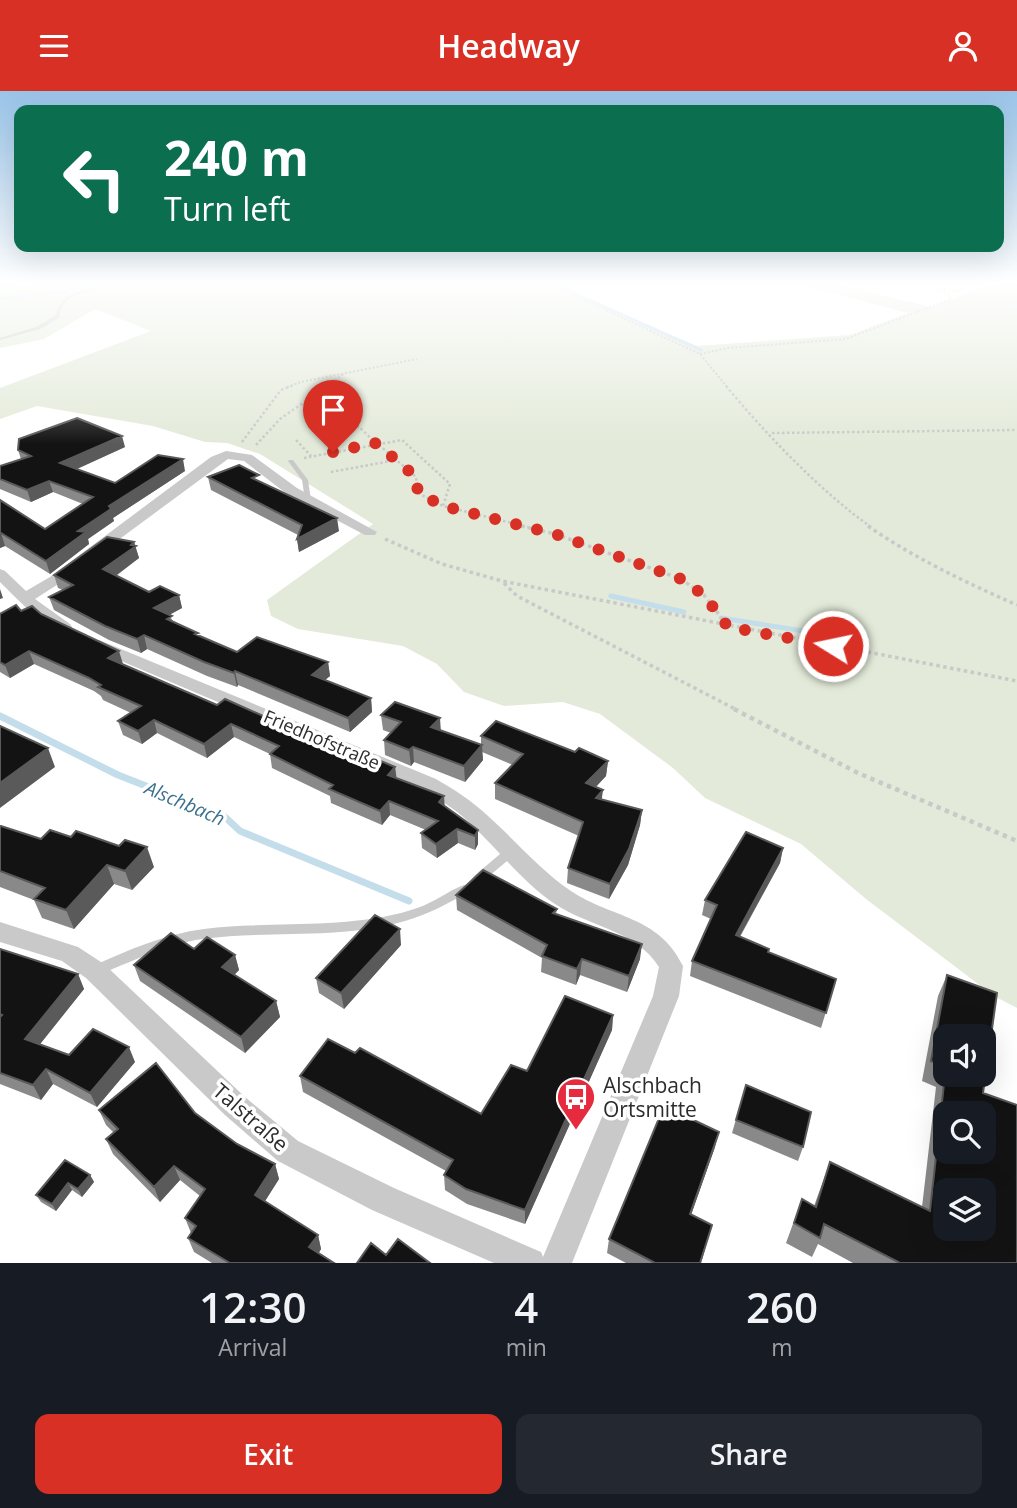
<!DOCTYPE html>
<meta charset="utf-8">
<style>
:root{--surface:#171b24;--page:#242831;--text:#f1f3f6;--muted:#9ea1a6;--accent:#d93025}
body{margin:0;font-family:"Open Sans",sans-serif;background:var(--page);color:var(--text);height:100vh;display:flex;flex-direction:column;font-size:26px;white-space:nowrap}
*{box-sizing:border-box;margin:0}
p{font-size:23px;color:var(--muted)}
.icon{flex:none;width:38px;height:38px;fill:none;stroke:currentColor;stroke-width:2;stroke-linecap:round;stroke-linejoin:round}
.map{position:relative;height:1172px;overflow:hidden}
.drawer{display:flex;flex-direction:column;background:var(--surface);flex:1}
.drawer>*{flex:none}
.top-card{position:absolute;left:14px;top:14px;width:990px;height:147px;border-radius:14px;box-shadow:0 7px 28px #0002;background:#0b6e4f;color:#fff;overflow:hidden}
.controls{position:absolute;left:933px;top:933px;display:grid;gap:14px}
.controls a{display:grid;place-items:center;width:63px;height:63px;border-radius:14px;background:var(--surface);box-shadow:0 7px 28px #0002;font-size:35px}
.pin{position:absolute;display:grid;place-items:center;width:60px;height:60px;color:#fff;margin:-72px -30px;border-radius:50% 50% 50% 0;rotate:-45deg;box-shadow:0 0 7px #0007}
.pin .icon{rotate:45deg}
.me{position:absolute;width:77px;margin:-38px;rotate:280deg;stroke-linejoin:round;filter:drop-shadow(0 0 5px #0008)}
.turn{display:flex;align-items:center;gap:24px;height:147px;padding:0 35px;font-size:32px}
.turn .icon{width:91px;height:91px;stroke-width:2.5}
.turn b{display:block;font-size:49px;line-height:60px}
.eta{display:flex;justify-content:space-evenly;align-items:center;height:119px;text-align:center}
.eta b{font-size:42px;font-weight:600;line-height:49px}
.action{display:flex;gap:14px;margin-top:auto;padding:14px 35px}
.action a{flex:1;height:80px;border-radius:14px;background:var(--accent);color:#fff;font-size:28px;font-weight:600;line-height:80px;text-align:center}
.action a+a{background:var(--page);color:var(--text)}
header{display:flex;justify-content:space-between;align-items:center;height:91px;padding:0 35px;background:var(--accent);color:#fff;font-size:32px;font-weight:600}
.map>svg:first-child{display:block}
</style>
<header><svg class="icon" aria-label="menu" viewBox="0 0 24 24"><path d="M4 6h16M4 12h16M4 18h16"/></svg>Headway<svg class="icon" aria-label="person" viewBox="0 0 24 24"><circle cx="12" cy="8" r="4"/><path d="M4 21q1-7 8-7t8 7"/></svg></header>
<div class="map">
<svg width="1017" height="1172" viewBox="0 0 1017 1172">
<rect width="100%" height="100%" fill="#fff"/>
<path fill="#e3ead9" d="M 0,189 L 459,189 L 476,192 L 491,189 L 562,189 L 563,192 L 596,213 L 697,255 L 850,244 L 908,222 L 784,189 L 820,189 L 931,216 L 1001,189 L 1017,189 L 1017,917 L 994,905 L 866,808 L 801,753 L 705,707 L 673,677 L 600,623 L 563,611 L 504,615 L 464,601 L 437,573 L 403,555 L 298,538 L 271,525 L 267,509 L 373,433 L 260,363 L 227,352 L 205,351 L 153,335 L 37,315 L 0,328 L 0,297 L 151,240 L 95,218 L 44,248 L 0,257 Z"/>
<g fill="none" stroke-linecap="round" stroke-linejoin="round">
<path stroke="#c4ddeb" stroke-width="3.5" d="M 544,189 L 701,259
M 0,208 L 67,200 L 116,189"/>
<path stroke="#c4ddeb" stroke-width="5" d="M 611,505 L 684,521
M 721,527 L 835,545"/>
<path stroke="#c4ddeb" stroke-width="7" d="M 0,625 L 118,684 L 225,726 L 240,740 L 409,810"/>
<path stroke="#c9c9c9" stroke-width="2" stroke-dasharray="2 2" stroke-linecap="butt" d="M 541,189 L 700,263 L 727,296
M 897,189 L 958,201 L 966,195 L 1017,194
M 700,263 L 728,257 L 846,248 L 951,208 L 948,203 L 939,199
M 287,296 L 301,291 L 417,268
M 325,296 L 345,282"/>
<path stroke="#c9c9c9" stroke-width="2.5" stroke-dasharray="2.5 2.5" stroke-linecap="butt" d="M 726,295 C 765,342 821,401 871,436
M 357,334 L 376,352
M 772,342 L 1017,339
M 296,349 L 311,365
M 242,351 L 281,299 L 292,295
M 256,354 L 280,328 L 327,295
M 379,354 L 416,386 L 418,402 L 443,415 L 528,436
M 304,367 L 402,349 L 450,393 L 443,415
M 331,381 L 396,369"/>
<path stroke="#c9c9c9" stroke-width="3.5" stroke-dasharray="3.5 3.5" stroke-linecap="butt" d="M 521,435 L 555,443 L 681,488 L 704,504 L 727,534
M 868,435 C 914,467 965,491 1017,514
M 385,448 L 442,473 L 502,490 L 1017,590
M 504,492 L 517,505 L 737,619"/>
<path stroke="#c9c9c9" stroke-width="4.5" stroke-dasharray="4.5 4.5" stroke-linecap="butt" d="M 734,618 L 858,682 L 1017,750"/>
<path fill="#c9c9c9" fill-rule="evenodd" d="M 124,189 L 129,189 C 111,198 72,197 62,216 C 60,220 60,223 59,227 L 40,238 L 0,249 L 0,247 L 36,236 L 55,225 C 64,194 98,198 124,189 Z
M 289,369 L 293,369 L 308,389 L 311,409 L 310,410 L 306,410 L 305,409 L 302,389 L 288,370 Z
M 510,757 L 514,758 L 515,761 L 514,764 L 482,791 L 478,792 L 474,791 L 472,788 L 474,785 L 506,758 Z
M 464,794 L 468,795 L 470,798 L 468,801 C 448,813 428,823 405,830 C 340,849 270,839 203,848 C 164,853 133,871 97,884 L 93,883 L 91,879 L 93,875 C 128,859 165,843 204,838 C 269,830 336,838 401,822 C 411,819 422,816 431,811 C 442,806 452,798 464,794 Z"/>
<path fill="#c9c9c9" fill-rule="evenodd" d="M 226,360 L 252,364 L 297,397 L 377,441 L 375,444 L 365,444 L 287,403 L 244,370 L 228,368 L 60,492 L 35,508 L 70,533 L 72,536 L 70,539 C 50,544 14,505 0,491 L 0,478 L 5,480 L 26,500 L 50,486 L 211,366 Z
M 99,549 L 436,688 C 455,699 472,710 488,725 C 516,750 540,779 571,800 C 613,828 658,824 683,875 L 679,905 L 572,1172 L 494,1172 L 372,1119 L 278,1070 L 225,1024 L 86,887 L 62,870 L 0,851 L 0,831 L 78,856 L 104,873 L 245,1006 L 298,1050 L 394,1097 L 541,1161 L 543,1166 L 653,905 L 659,876 C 636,839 589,836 555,813 C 524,792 501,762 474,736 C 458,720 441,709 422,698 L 93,558 L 91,554 Z"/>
</g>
<path fill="#898989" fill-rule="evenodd" d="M 125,356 L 76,378 L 115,392 L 185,380 L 113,427 L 114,430 L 88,448 L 89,453 L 50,483 L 5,455 L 0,457 L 0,409 L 45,438 L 83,413 L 53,401 L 31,411 L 0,398 L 0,375 L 21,368 L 18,359 Z
M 208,386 L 260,390 L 339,440 L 299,461 L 297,448 L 298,444 L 211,399 Z
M 134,451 L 139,467 L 116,485 L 149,501 L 179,504 L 182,517 L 169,524 L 173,530 L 198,545 L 237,561 L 328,571 L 330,585 L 325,589 L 371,607 L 372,621 L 350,641 L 238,594 L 237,596 L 207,585 L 147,558 L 141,562 L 109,549 L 54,519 L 49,506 L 63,499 L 58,497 L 54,484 Z
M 21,520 L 41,523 L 123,574 L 217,614 L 364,670 L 395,676 L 396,687 L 444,715 L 478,739 L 478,753 L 475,759 L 458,752 L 437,767 L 422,757 L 421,742 L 426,739 L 390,724 L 382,734 L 331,712 L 330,705 L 272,677 L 270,663 L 234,646 L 207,667 L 157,642 L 142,653 L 123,644 L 118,630 L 131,622 L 103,609 L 101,605 L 94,600 L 34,573 L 10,587 L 0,581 L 0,523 Z
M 381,624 L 440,627 L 440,639 L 481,654 L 481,645 L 575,661 L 608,670 L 606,685 L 596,696 L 602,709 L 642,719 L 640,734 L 628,774 L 609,808 L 567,792 L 568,777 L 579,745 L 495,708 L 495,692 L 513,674 L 482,661 L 483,669 L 465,691 L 414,671 L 411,675 L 385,664 L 384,649 L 391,642 L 383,639 Z
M 0,735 L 41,748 L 154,776 L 132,799 L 114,793 L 74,838 L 42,827 L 34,809 L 0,796 Z
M 783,757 L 780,772 L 740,846 L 768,862 L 836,888 L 821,937 L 690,885 L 692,870 L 711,828 L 702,824 L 705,809 Z
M 456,804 L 557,818 L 556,823 L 640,868 L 627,901 L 580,884 L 576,894 L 541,881 L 542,867 L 457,819 Z
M 401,854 L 344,918 L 319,902 L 316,887 Z
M 0,858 L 78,883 L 84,898 L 40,953 L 69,964 L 135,971 L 97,1016 L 53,993 L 41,1009 L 0,993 Z
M 194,858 L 235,864 L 239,879 L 234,884 L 276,910 L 280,926 L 245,962 L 140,890 L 134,874 Z
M 947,884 L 997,902 L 983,1002 L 1017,1014 L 1017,1172 L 853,1172 L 818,1153 L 812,1166 L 786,1152 L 802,1108 L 814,1115 L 830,1071 L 922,1116 L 936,996 L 922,990 L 938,905 ZM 945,945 L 984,945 L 984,984 L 945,984 ZM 945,1022 L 984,1022 L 984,1060 L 945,1060 ZM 945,1099 L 984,1099 L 984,1138 L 945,1138 Z
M 613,924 L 612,939 L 525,1133 L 467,1113 L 445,1099 L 444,1084 L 446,1080 L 303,1001 L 300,985 L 355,962 L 481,1023 L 527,980 Z
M 746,994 L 803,1056 L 798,1070 L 732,1042 Z
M 99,1019 L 195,1022 L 237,1053 L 275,1073 L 279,1088 L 265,1110 L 318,1144 L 321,1158 L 319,1162 L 334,1172 L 212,1172 L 194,1161 L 188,1147 L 191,1142 L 185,1127 L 200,1105 L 180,1089 L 160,1111 L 113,1063 L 106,1048 L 114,1042 L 106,1034 Z
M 715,1056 L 691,1124 L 712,1134 L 701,1172 L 626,1172 L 607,1162 L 609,1148 Z
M 90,1084 L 94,1091 L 82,1106 L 72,1099 L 56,1120 L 41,1111 L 36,1104 Z"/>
<path fill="#5a5a5a" d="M 122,345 L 125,356 L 64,384 L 60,372 Z
M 183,368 L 185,380 L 113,427 L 114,430 L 88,448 L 89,453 L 50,483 L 46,470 L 78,440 L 109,415 Z
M 49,390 L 53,401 L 31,411 L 27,399 Z
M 337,427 L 339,440 L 299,461 L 297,448 Z
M 1,442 L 5,455 L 0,457 L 0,443 Z
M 134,451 L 139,467 L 107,491 L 103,478 Z
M 0,498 L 3,507 L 0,508 Z
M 179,504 L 182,517 L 158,530 L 154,517 Z
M 144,544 L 147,558 L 141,562 L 137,548 Z
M 29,560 L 34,573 L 10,587 L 5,574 Z
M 119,560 L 123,573 L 108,567 Z
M 328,571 L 330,585 L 314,598 L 312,584 Z
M 235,580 L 238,594 L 237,596 L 234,582 Z
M 371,607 L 372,621 L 350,641 L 348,627 Z
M 440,627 L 441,642 L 431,636 Z
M 154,629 L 157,642 L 142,653 L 138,640 Z
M 231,633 L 234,646 L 207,667 L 204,653 Z
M 482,654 L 483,669 L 465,691 L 464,675 Z
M 413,656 L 414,671 L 411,675 L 409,659 Z
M 48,657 L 55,676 L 0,717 L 0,692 Z
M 608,670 L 606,685 L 585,707 L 586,692 Z
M 395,676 L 397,690 L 388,684 Z
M 603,699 L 601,714 L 596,707 Z
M 444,705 L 445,719 L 439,711 Z
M 389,710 L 390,724 L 382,734 L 380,720 Z
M 642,719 L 640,734 L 628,774 L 609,808 L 610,793 Z
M 457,738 L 458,752 L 437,767 L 436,753 Z
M 478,739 L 478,753 L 475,759 L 475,745 Z
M 147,756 L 154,776 L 132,799 L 125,780 Z
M 783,757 L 780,772 L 732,859 L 736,844 Z
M 107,774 L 114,793 L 74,838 L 66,819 Z
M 400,838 L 401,854 L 344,918 L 341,902 Z
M 642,853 L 640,868 L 627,901 L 629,885 Z
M 235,864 L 239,879 L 227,891 L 222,876 Z
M 582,868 L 580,884 L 576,894 L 577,878 Z
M 78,883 L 84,898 L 33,962 L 25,948 Z
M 276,910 L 280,926 L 245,962 L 241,946 Z
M 613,924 L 612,939 L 525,1133 L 525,1119 Z
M 129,956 L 135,971 L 97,1016 L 90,1002 Z
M 46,978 L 53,993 L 41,1009 L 33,994 Z
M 719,1041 L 715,1056 L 686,1138 L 690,1123 Z
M 275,1073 L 279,1088 L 260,1118 L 255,1104 Z
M 174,1075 L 180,1089 L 160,1111 L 154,1096 Z
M 90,1084 L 94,1091 L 82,1106 L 78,1098 Z
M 68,1092 L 72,1099 L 56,1120 L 52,1113 Z
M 318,1144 L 321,1158 L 313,1170 L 309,1156 Z"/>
<path fill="#131313" stroke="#5a5a5a" stroke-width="2" fill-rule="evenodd" d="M 77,327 L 122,345 L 60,372 L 115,392 L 158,364 L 183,368 L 109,415 L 111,418 L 78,440 L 86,441 L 46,470 L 1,442 L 0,443 L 0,409 L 45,438 L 93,406 L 49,390 L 27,399 L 0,388 L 0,375 L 31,365 L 18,359 L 19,348 Z
M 239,374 L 259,384 L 252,387 L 337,427 L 297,448 L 302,434 L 208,386 Z
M 107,446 L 134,451 L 131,454 L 136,455 L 103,478 L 149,501 L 160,495 L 179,504 L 154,517 L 172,525 L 167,528 L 198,542 L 195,543 L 237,561 L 257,546 L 328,571 L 312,584 L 371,607 L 348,627 L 235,580 L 234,582 L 204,571 L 144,544 L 137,548 L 105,535 L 49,506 L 73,494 L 54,484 Z
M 16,514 L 21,520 L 32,515 L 41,523 L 119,560 L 108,567 L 217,614 L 225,608 L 364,670 L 369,665 L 395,676 L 388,684 L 444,705 L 439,711 L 478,739 L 475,745 L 457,738 L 436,753 L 421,742 L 438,730 L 389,710 L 380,720 L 329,698 L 333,694 L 270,663 L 279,655 L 231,633 L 204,653 L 154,629 L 138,640 L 118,630 L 141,615 L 98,596 L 101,594 L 89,587 L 29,560 L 5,574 L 0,571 L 0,523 Z
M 395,611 L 440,627 L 431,636 L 482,654 L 464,675 L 413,656 L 409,659 L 384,649 L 401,631 L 381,624 Z
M 496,630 L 575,661 L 579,657 L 608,670 L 586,692 L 603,699 L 596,707 L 642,719 L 629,758 L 610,793 L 568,777 L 583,731 L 495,692 L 523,663 L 481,645 Z
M 0,635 L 48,657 L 0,692 Z
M 0,735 L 1,735 L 41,748 L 50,739 L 71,746 L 76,740 L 119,755 L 125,749 L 147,756 L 125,780 L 107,774 L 66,819 L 34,808 L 45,797 L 0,780 Z
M 746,741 L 783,757 L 736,844 L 769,858 L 768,861 L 836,888 L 826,922 L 692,870 L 717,814 L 705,809 Z
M 483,779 L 557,818 L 553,822 L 642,853 L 629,885 L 582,868 L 577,878 L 542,865 L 547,854 L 456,804 Z
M 375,824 L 400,838 L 341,902 L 316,887 Z
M 171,842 L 194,858 L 207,846 L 235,864 L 222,876 L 276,910 L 241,946 L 134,874 Z
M 0,858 L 78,883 L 25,948 L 69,964 L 93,938 L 129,956 L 90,1002 L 46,978 L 33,994 L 0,982 L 0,926 L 2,924 L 0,923 Z
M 947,884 L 997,902 L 983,1002 L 1017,1014 L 1017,1172 L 900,1172 L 824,1133 L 820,1147 L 794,1132 L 802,1108 L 816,1116 L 830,1071 L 930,1120 L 945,984 L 984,984 L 984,945 L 945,945 L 945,975 L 931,970 ZM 945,1022 L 984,1022 L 984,1060 L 945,1060 ZM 945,1099 L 984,1099 L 984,1138 L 945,1138 Z
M 565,905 L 613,924 L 525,1119 L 466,1098 L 444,1084 L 453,1069 L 300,985 L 328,948 L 355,962 L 360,957 L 481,1023 L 511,974 L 527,980 Z
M 156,972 L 195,1022 L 237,1053 L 275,1073 L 255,1104 L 318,1144 L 309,1156 L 334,1172 L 230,1172 L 188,1147 L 196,1135 L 185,1127 L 205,1098 L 174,1075 L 154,1096 L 106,1048 L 118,1038 L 99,1019 Z
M 746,994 L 811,1021 L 803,1056 L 736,1029 Z
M 664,1015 L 719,1041 L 690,1123 L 712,1134 L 700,1172 L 655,1172 L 609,1148 Z
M 65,1069 L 90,1084 L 78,1098 L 68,1092 L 52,1113 L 36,1104 Z
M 398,1148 L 430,1172 L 357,1172 L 371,1152 L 386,1164 Z"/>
<linearGradient id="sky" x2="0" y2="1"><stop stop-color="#99c4e9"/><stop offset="0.54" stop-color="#fff"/><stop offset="1" stop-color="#fff" stop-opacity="0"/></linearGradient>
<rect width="1017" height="353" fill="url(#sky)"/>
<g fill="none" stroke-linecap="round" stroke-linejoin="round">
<path stroke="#d93025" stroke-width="12" stroke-dasharray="0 21.6" d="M 333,361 L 376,352 L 416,386 L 418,402 L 443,415 L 555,443 L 681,488 L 704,504 L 728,536 L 833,555"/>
</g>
<defs>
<g id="bus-pin" transform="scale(2.0125)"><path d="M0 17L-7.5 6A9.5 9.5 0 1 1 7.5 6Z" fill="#e62b3f" stroke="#fff"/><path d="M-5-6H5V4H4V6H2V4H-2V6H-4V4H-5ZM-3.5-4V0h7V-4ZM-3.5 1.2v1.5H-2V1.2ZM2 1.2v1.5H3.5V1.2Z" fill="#fff"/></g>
</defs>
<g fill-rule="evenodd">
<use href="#bus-pin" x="576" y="1006"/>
</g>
<g text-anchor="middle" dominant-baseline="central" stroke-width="7" stroke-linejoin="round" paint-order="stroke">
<g font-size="18" fill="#2c2c2c" stroke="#fff">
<text transform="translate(322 648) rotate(23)">Friedhofstraße</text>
</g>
<g font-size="19" font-style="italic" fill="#3a708e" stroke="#fff">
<text transform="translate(185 712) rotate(23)">Alschbach</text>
</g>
<g font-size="21" fill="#2c2c2c" stroke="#fff" text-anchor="start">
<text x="603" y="994">Alschbach<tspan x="603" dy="24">Ortsmitte</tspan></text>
</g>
<g font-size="21" fill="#2c2c2c" stroke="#fff">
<text transform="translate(251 1026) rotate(41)">Talstraße</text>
</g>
</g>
</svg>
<div class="controls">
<a><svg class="icon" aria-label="sound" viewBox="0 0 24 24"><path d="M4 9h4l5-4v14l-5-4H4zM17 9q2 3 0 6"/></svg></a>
<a><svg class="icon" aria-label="search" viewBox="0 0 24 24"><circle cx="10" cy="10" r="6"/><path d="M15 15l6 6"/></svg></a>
<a><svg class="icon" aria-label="layers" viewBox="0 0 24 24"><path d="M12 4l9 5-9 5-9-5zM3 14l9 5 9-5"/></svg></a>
</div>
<div class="pin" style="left:333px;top:361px;background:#d93025"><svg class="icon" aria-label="arrive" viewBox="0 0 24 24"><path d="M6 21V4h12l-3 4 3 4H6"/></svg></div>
<svg class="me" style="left:833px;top:555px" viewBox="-20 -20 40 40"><circle r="17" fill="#d93025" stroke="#fff" stroke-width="3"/><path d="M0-11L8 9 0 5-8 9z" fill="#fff"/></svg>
<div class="top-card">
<div class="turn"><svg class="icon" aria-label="left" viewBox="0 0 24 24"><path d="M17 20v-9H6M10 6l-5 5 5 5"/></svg><div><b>240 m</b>Turn left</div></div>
</div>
</div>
<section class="drawer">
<div class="eta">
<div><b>12:30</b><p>Arrival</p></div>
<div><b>4</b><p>min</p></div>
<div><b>260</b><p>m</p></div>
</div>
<div class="action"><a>Exit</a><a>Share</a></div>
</section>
